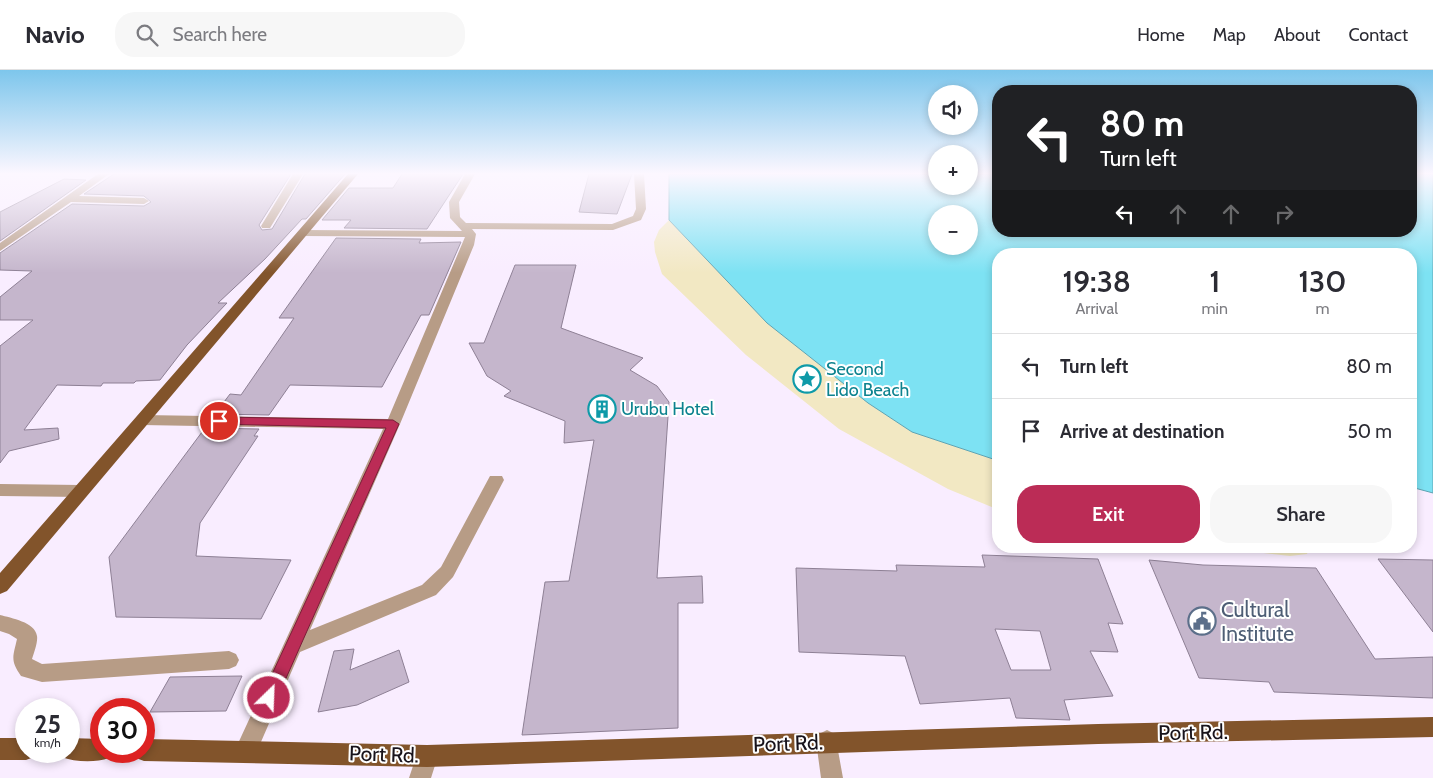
<!DOCTYPE html>
<meta charset="utf-8">
<style>
:root{--surface:#fff;--page:#f7f7f7;--text:#2b2b33;--muted:#7c7c81;--line:#e1e1e2;--accent:#bb2c56}
body{margin:0;font-family:Cabin,sans-serif;background:var(--page);color:var(--text);height:100vh;display:flex;flex-direction:column;font-size:19px;white-space:nowrap}
*{box-sizing:border-box;margin:0}
p{font-size:16px;color:var(--muted)}
.icon{flex:none;width:28px;height:28px;fill:none;stroke:currentColor;stroke-width:2;stroke-linecap:round;stroke-linejoin:round}
.map{position:relative;flex:1;overflow:hidden}
.side{position:absolute;left:992px;top:178px;width:425px;height:305px;display:flex;flex-direction:column;background:var(--surface);border-radius:20px;box-shadow:0 2px 8px #0003}
.side>*{flex:none}
.banner{position:absolute;left:992px;top:15px;width:425px;height:152px;border-radius:20px;box-shadow:0 2px 8px #0003;background:#202124;color:#fff;overflow:hidden}
.buttons{position:absolute;left:928px;top:15px;display:grid;gap:10px}
.buttons a{display:grid;place-items:center;width:50px;height:50px;border-radius:50%;background:var(--surface);box-shadow:0 2px 8px #0003;font-size:25px}
.speed{position:absolute;left:15px;top:628px;display:flex;gap:10px;font-size:25px;font-weight:700;text-align:center}
.speed>*{display:grid;place-content:center;width:65px;height:65px;border-radius:50%;background:var(--surface);box-shadow:0 2px 8px #0003;line-height:1}
.speed small{font-size:12px;font-weight:400}
.speed .limit{border:8px solid #d22;background:#fff;color:#111}
.pin{position:absolute;display:grid;place-items:center;width:42px;height:42px;color:#fff;margin:-21px;border:2px solid #fff;border-radius:50%;box-shadow:0 1px 5px #0007}
.me{position:absolute;width:55px;margin:-28px;rotate:24deg;stroke-linejoin:round;filter:drop-shadow(0 0 4px #0008)}
.turn{display:flex;align-items:center;gap:18px;height:105px;padding:0 25px;font-size:22px}
.turn .icon{width:65px;height:65px;stroke-width:2.5}
.turn b{display:block;font-size:35px;line-height:42px}
.lanes{display:flex;align-items:center;height:48px;padding:0 25px;background:#0003;justify-content:center;gap:25px;direction:ltr}
.lanes .off{opacity:.35}
.eta{display:flex;justify-content:space-evenly;align-items:center;height:85px;text-align:center}
.eta b{font-size:30px;font-weight:600;line-height:35px}
.cta{display:flex;gap:10px;margin-top:auto;padding:10px 25px}
.cta a{flex:1;height:58px;border-radius:20px;background:var(--accent);color:#fff;font-size:20px;font-weight:600;line-height:58px;text-align:center}
.cta a+a{background:var(--page);color:var(--text)}
ul{padding:0;list-style:none}
li{display:flex;align-items:center;gap:15px;height:65px;padding:0 25px;border-top:1px solid var(--line)}
li div{flex:1}
li b{display:block;font-size:19px}
li em{font-style:normal}
header{display:flex;align-items:center;gap:30px;box-sizing:border-box;height:70px;padding:0 25px;background:var(--surface);border-bottom:1px solid var(--line)}
header strong{font-size:24px}
nav{display:flex;gap:28px;margin-inline-start:auto;font-size:18px}
.search{width:350px;height:45px;background:var(--page);display:flex;align-items:center;gap:12px;box-sizing:border-box;padding:0 18px;border-radius:20px;color:var(--muted);font-size:19px}
.map>svg:first-child{display:block}
</style>
<header>
<strong>Navio</strong>
<div class="search"><svg class="icon" aria-label="search" viewBox="0 0 24 24"><circle cx="10" cy="10" r="6"/><path d="M15 15l6 6"/></svg>Search here</div>
<nav><a>Home</a><a>Map</a><a>About</a><a>Contact</a></nav>
</header>
<div class="map">
<svg width="1433" height="708" viewBox="0 0 1433 708">
<rect width="100%" height="100%" fill="#f9edff"/>
<path fill="#f2e8c3" d="M 669,150 L 767,253 L 868,333 L 912,362 L 999,391 L 999,440 L 948,419 L 839,359 L 746,285 L 662,204 L 655,182 L 654,172 L 659,160 Z
M 1202,476 L 1310,476 L 1310,477 L 1307,484 L 1290,486 Z"/>
<path fill="#7de2f3" stroke="#5fa4b2" fill-rule="evenodd" d="M 669,104 L 936,104 L 936,116 L 969,116 L 969,104 L 999,104 L 999,161 L 1411,161 L 1411,104 L 1433,104 L 1433,423 L 1411,417 L 1411,184 L 999,184 L 999,391 L 912,362 L 868,333 L 767,253 L 669,150 ZM 936,144 L 969,144 L 969,176 L 936,176 Z"/>
<path fill="#c5b6cc" stroke="#8e8095" fill-rule="evenodd" d="M 114,104 L 291,104 L 259,155 L 262,160 L 272,159 L 305,104 L 345,104 L 306,149 L 302,149 L 265,189 L 218,233 L 227,233 L 187,275 L 160,310 L 136,311 L 134,313 L 103,313 L 101,316 L 57,315 L 24,360 L 58,358 L 59,369 L 9,381 L 0,393 L 0,276 L 33,250 L 0,250 L 0,227 L 32,201 L 0,200 L 0,183 L 72,134 L 144,136 L 151,132 L 144,126 L 84,124 Z
M 402,104 L 463,104 L 427,159 L 344,158 L 351,150 L 322,150 L 349,118 L 393,118 Z
M 589,104 L 632,104 L 617,144 L 579,142 Z
M 64,109 L 86,110 L 0,171 L 0,142 Z
M 336,168 L 421,169 L 419,173 L 461,172 L 429,245 L 421,245 L 382,317 L 290,315 L 269,345 L 215,344 L 230,324 L 241,325 L 294,248 L 279,248 Z
M 515,195 L 576,195 L 561,258 L 643,288 L 630,300 L 657,316 L 669,332 L 657,508 L 702,506 L 703,533 L 678,533 L 678,658 L 522,665 L 545,512 L 569,511 L 594,370 L 564,373 L 565,351 L 504,326 L 511,321 L 487,306 L 469,273 L 484,273 Z
M 205,358 L 259,359 L 254,366 L 258,366 L 200,453 L 196,486 L 291,490 L 261,549 L 116,547 L 109,487 Z
M 982,485 L 1098,489 L 1123,554 L 1108,553 L 1118,582 L 1090,581 L 1113,626 L 1064,630 L 1070,650 L 1016,648 L 1010,628 L 920,634 L 905,586 L 799,582 L 796,498 L 897,501 L 896,495 L 985,497 ZM 995,559 L 1040,561 L 1051,600 L 1011,600 Z
M 1378,489 L 1433,490 L 1433,562 Z
M 1149,490 L 1203,495 L 1316,498 L 1375,589 L 1433,587 L 1433,628 L 1274,622 L 1269,612 L 1199,608 Z
M 354,579 L 350,600 L 399,580 L 409,612 L 357,635 L 318,642 L 334,581 Z
M 242,606 L 226,641 L 150,642 L 170,607 Z"/>
<g fill="none" stroke-linecap="round" stroke-linejoin="round">
<path fill="#b79c86" fill-rule="evenodd" d="M 98,104 L 109,104 L 79,126 L 144,128 L 149,131 L 144,134 L 71,132 L 0,181 L 0,173 Z
M 293,104 L 303,104 L 270,158 L 262,158 L 261,156 Z
M 465,104 L 475,104 L 459,132 L 460,147 L 466,153 L 612,154 L 633,146 L 636,139 L 634,104 L 644,104 L 646,139 L 641,150 L 613,160 L 472,159 L 476,164 L 474,175 L 400,354 L 310,560 L 422,515 L 441,497 L 490,406 L 502,406 L 504,410 L 453,507 L 436,525 L 300,582 L 254,688 L 246,691 L 238,688 L 235,680 L 383,359 L 142,355 L 135,350 L 142,345 L 388,349 L 465,167 L 302,166 L 297,163 L 302,160 L 462,161 L 450,148 L 449,132 Z
M 0,414 L 81,415 L 87,417 L 89,421 L 87,425 L 81,427 L 0,426 Z
M 0,545 C 11,548 35,552 37,566 C 38,572 34,583 32,589 L 42,594 L 229,581 L 236,584 L 239,590 L 236,596 L 229,599 L 42,612 L 21,606 C 10,590 13,587 17,569 L 9,564 L 0,561 Z
M 827,660 L 835,664 L 843,708 L 821,708 L 816,671 L 819,664 Z
M 427,675 L 435,678 L 438,686 L 431,708 L 409,708 L 419,678 Z"/>
<path fill="#82542b" fill-rule="evenodd" d="M 348,104 L 358,104 L 7,521 L 0,524 L 0,503 Z
M 1433,647 L 1433,667 L 1098,674 L 427,697 L 144,691 L 136,688 L 134,681 L 144,681 L 144,669 L 427,675 L 1098,654 Z
M 0,668 L 26,668 L 26,681 L 36,681 L 34,687 L 26,690 L 0,690 Z
M 69,668 L 101,669 L 101,681 L 111,681 L 109,688 C 95,693 75,692 61,687 L 59,681 L 69,681 Z"/>
</g>
<linearGradient id="sky" x2="0" y2="1"><stop stop-color="#7dc6ec"/><stop offset="0.51" stop-color="#fcf7ff"/><stop offset="1" stop-color="#fcf7ff" stop-opacity="0"/></linearGradient>
<rect width="1433" height="203" fill="url(#sky)"/>
<path fill="#bb2c56" stroke="#7a1d38" d="M 219,347 L 393,350 L 399,354 L 275,633 L 269,635 L 264,633 L 261,628 L 386,358 L 215,354 L 214,351 Z"/>
<defs>
<g id="sight-ring" transform="scale(1.4375)"><circle r="9.5" fill="#fff" stroke="#0f9aa8" stroke-width="1.5"/><path d="M0-6L1.8-2.2L6-1.7L2.9 1.2L3.7 5.4L0 3.3L-3.7 5.4L-2.9 1.2L-6-1.7L-1.8-2.2Z" fill="#0f9aa8"/></g>
<g id="building-ring" transform="scale(1.4375)"><circle r="9.5" fill="#fff" stroke="#0f9aa8" stroke-width="1.5"/><path d="M-4-6H4V6H1V3H-1V6H-4ZM-2.5-4.3h1.7v1.8h-1.7ZM.8-4.3h1.7v1.8H.8ZM-2.5-1h1.7V.8h-1.7ZM.8-1h1.7V.8H.8Z" fill="#0f9aa8"/></g>
<g id="civic-ring" transform="scale(1.4375)"><circle r="9.5" fill="#fff" stroke="#5c6f8a" stroke-width="1.5"/><path d="M-.6-6.5H3V-4.5H.6V-3L4-1V1h2V6H-6V1h2V-1L-.6-3ZM-1.2 2.5V6h2.4V2.5Z" fill="#5c6f8a"/></g>
</defs>
<g fill-rule="evenodd">
<use href="#sight-ring" x="807" y="309"/>
<use href="#building-ring" x="602" y="339"/>
<use href="#civic-ring" x="1202" y="551"/>
</g>
<g text-anchor="middle" dominant-baseline="central" stroke-width="4" stroke-linejoin="round" paint-order="stroke">
<g font-size="18" fill="#0d838f" stroke="#fff" text-anchor="start">
<text x="826" y="299">Second<tspan x="826" dy="21">Lido Beach</tspan></text>
<text x="621" y="339">Urubu Hotel</text>
</g>
<g font-size="21" fill="#4e5e75" stroke="#fff" text-anchor="start">
<text x="1221" y="539">Cultural<tspan x="1221" dy="24">Institute</tspan></text>
</g>
<g font-size="21" fill="#18131b" stroke="#fff">
<text transform="translate(1193 662) rotate(-1)">Port Rd.</text>
<text transform="translate(788 673) rotate(-2)">Port Rd.</text>
<text transform="translate(384 684) rotate(2)">Port Rd.</text>
</g>
</g>
</svg>
<div class="buttons">
<a><svg class="icon" aria-label="sound" viewBox="0 0 24 24"><path d="M4 9h4l5-4v14l-5-4H4zM17 9q2 3 0 6"/></svg></a>
<a>+</a>
<a>−</a>
</div>
<div class="speed"><div>25<small>km/h</small></div><div class="limit">30</div></div>
<div class="pin" style="left:219px;top:351px;background:#d93025"><svg class="icon" aria-label="arrive" viewBox="0 0 24 24"><path d="M6 21V4h12l-3 4 3 4H6"/></svg></div>
<svg class="me" style="left:269px;top:628px" viewBox="-20 -20 40 40"><circle r="17" fill="#bb2c56" stroke="#fff" stroke-width="3"/><path d="M0-11L8 9 0 5-8 9z" fill="#fff"/></svg>
<div class="banner">
<div class="turn"><svg class="icon" aria-label="left" viewBox="0 0 24 24"><path d="M17 20v-9H6M10 6l-5 5 5 5"/></svg><div><b>80 m</b>Turn left</div></div>
<div class="lanes"><svg class="icon" aria-label="left" viewBox="0 0 24 24"><path d="M17 20v-9H6M10 6l-5 5 5 5"/></svg><svg class="icon off" aria-label="ahead" viewBox="0 0 24 24"><path d="M12 20V5M6 11l6-6 6 6"/></svg><svg class="icon off" aria-label="ahead" viewBox="0 0 24 24"><path d="M12 20V5M6 11l6-6 6 6"/></svg><svg class="icon off" aria-label="right" viewBox="0 0 24 24"><path d="M7 20v-9h11M14 6l5 5-5 5"/></svg></div>
</div>
<section class="side">
<div class="eta">
<div><b>19:38</b><p>Arrival</p></div>
<div><b>1</b><p>min</p></div>
<div><b>130</b><p>m</p></div>
</div>
<ul>
<li><svg class="icon" aria-label="left" viewBox="0 0 24 24"><path d="M17 20v-9H6M10 6l-5 5 5 5"/></svg><div><b>Turn left</b></div><em>80 m</em></li>
<li><svg class="icon" aria-label="arrive" viewBox="0 0 24 24"><path d="M6 21V4h12l-3 4 3 4H6"/></svg><div><b>Arrive at destination</b></div><em>50 m</em></li>
</ul>
<div class="cta"><a>Exit</a><a>Share</a></div>
</section>
</div>
